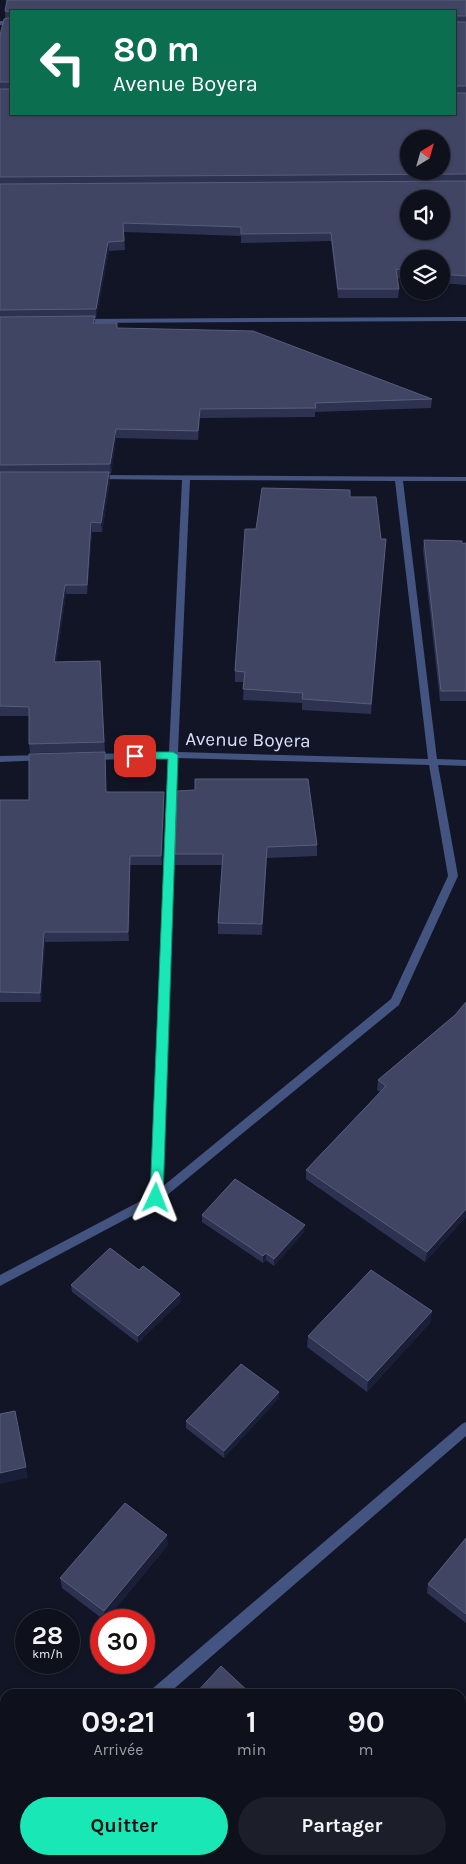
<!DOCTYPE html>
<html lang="fr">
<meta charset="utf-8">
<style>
:root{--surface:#0e101c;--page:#1c1e29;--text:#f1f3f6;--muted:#9b9da3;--line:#2e303b;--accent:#19e8b6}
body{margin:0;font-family:Karla,sans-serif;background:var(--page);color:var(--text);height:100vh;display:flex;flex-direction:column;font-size:19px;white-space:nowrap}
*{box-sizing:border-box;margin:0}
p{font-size:16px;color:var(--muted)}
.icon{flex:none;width:28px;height:28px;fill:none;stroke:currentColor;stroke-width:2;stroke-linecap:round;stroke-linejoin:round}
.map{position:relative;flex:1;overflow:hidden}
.side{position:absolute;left:0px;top:1689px;width:466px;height:176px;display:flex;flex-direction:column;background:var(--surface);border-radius:15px 15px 0 0;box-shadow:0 1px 4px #0004,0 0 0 1px var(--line)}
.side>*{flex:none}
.banner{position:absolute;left:10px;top:10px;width:446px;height:105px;border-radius:0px;box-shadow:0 1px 4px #0004,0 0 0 1px var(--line);background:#0b6e4f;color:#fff;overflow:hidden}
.needle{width:32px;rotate:37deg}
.tools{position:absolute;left:400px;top:130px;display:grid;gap:10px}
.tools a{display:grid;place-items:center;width:50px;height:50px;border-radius:50%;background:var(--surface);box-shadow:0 1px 4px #0004,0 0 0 1px var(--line);font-size:25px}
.speed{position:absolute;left:15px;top:1609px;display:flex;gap:10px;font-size:25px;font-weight:700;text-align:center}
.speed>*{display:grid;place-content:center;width:65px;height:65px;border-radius:50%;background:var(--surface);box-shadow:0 1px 4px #0004,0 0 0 1px var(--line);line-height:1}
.speed small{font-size:12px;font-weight:400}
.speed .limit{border:8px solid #d22;background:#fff;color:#111}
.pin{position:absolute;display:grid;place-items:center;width:42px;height:42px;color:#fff;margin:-21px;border-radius:10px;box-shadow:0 2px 8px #0006}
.me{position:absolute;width:55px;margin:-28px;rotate:2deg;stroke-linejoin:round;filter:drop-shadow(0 0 4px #0008)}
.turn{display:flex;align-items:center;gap:18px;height:105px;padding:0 20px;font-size:22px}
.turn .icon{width:65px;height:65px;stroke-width:2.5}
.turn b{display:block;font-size:35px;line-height:42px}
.eta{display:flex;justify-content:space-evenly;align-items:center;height:85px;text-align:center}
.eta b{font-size:30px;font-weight:700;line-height:35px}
.primary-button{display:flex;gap:10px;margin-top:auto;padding:10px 20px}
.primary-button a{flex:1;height:58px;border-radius:30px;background:var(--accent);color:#111;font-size:20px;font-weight:700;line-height:58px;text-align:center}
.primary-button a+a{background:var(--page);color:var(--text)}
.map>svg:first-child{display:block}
</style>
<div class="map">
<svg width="466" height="1864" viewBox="0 0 466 1864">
<rect width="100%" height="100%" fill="#121525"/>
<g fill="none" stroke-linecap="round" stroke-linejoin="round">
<path fill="#42547f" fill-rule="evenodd" d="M 0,21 L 11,21 L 11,25 L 0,25 Z
M 466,317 L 466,321 L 81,323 L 77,321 L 81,319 Z
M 94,475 L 466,477 L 466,481 L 403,481 L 437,759 L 466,760 L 466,766 L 438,765 L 458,876 L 399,1005 L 160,1201 L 0,1286 L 0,1275 L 150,1196 L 168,758 L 92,760 L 87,757 L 92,754 L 169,752 L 182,480 L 97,479 L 93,477 ZM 190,480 L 395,481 L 428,759 L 178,752 ZM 177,758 L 429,765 L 448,876 L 391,999 L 162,1187 Z
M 43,755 L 48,758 L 46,760 L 0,762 L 0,756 Z
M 466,1422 L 466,1436 L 168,1694 L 150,1694 L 152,1689 L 462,1424 Z
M 5,1818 L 5,1834 L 0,1836 L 0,1820 Z"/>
</g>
<path fill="#2d3251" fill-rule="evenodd" d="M 466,0 L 466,285 L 441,283 L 441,259 L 409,259 L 409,280 L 397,278 L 399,289 L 398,298 L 338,298 L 331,241 L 241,243 L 241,236 L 124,232 L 125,250 L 109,251 L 96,318 L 95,318 L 95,323 L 432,399 L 431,408 L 315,412 L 315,417 L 200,418 L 198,440 L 116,438 L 111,474 L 109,474 L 110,481 L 102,532 L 92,532 L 87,594 L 66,594 L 56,662 L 100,661 L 105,752 L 30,753 L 29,744 L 29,716 L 0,716 L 0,35 L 5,18 L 5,11 ZM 11,11 L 455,11 L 455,114 L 11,114 Z
M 350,497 L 381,539 L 386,539 L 371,714 L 302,710 L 302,703 L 243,700 L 244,682 L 235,682 L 235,671 L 256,529 Z
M 424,540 L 466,543 L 466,701 L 440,701 L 423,550 Z
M 177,791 L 317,845 L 317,856 L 267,858 L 262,935 L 218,934 L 218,923 L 222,865 L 175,865 L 175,854 Z
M 106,792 L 164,802 L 162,865 L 130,865 L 129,941 L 45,942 L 41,1002 L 0,1002 L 0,800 L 29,800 Z
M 466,1002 L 466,1217 L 425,1262 L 306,1179 L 306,1170 L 380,1092 L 377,1090 L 378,1080 L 455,1015 Z
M 202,1215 L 304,1232 L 274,1266 L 266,1260 L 263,1263 L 202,1222 Z
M 139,1270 L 181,1301 L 138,1343 L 72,1292 L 71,1285 Z
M 432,1311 L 430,1323 L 367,1392 L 307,1347 L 308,1336 Z
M 279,1392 L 279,1398 L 224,1458 L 186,1428 L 186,1421 Z
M 466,1538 L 466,1623 L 427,1593 L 428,1584 Z
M 168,1545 L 106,1620 L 104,1620 L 62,1588 L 60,1578 Z"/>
<path fill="#1a1f38" d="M 108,242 L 109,251 L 96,318 L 96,309 Z
M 200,409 L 200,418 L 198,440 L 198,431 Z
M 116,429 L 116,438 L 111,474 L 110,464 Z
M 109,472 L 110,481 L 102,532 L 101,523 Z
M 91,522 L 92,532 L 87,594 L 87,585 Z
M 65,585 L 66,594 L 55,671 L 54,662 Z
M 164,792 L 164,802 L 162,865 L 161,856 Z
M 267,847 L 267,858 L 262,935 L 262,924 Z
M 130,856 L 130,865 L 129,941 L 128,932 Z
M 44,932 L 45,942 L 41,1002 L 40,993 Z
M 466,1209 L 466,1217 L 425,1262 L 427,1252 Z
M 305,1225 L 304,1232 L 274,1266 L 274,1259 Z
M 266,1253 L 266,1260 L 263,1263 L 263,1256 Z
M 180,1294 L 181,1301 L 138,1343 L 138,1336 Z
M 432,1311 L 430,1323 L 367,1392 L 368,1381 Z
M 279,1392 L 279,1398 L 224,1458 L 224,1451 Z
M 26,1467 L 28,1478 L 0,1484 L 0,1473 Z
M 167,1535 L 168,1545 L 106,1620 L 105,1620 L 104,1611 Z"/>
<path fill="#404563" stroke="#585d7b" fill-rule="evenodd" d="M 7,0 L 466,0 L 466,16 L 455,16 L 455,11 L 11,12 L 5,11 Z
M 11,17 L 11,82 L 0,82 L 0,35 L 4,19 Z
M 455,22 L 466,22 L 466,86 L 455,86 Z
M 0,89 L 11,89 L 11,114 L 455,114 L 455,93 L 466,93 L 466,174 L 0,177 ZM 409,139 L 441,139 L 441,171 L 409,171 Z
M 466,181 L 466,276 L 441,274 L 441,259 L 409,259 L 409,271 L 396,269 L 399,289 L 338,289 L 331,233 L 241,234 L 241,227 L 123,223 L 124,241 L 108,242 L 96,309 L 0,310 L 0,184 ZM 409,199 L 441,199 L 441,231 L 409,231 Z
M 95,316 L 93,323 L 117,323 L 117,328 L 253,331 L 432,399 L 315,403 L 316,408 L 200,409 L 198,431 L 116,429 L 110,464 L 0,465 L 0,317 Z
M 0,472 L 109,472 L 101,523 L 91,522 L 87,585 L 65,585 L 54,662 L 100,661 L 104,742 L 29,744 L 29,707 L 0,706 Z
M 262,488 L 350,490 L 350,497 L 376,497 L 381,539 L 386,539 L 371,704 L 302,699 L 303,693 L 243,689 L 245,672 L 235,671 L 245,529 L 256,529 Z
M 424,540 L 462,541 L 462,544 L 466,543 L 466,691 L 441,691 Z
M 105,752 L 106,792 L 164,792 L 161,856 L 130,856 L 128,932 L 44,932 L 40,993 L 0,992 L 0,800 L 29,800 L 29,754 Z
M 195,779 L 308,779 L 317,845 L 267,847 L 262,924 L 218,923 L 223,854 L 175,854 L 177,791 L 195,790 Z
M 466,1002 L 466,1209 L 427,1252 L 306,1170 L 386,1086 L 378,1080 L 455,1015 Z
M 235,1179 L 305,1225 L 274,1259 L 266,1253 L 263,1256 L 202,1215 Z
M 110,1248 L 139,1270 L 143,1266 L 180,1294 L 138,1336 L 71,1285 Z
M 371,1270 L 432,1311 L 368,1381 L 308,1336 Z
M 241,1364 L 279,1392 L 224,1451 L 186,1421 Z
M 15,1411 L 26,1467 L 0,1473 L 0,1414 Z
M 125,1503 L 167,1535 L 104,1611 L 60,1578 Z
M 466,1538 L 466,1614 L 428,1584 Z
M 221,1666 L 251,1694 L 195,1694 Z
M 69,1860 L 104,1860 L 107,1864 L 65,1864 Z"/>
<path fill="#19e8b6" stroke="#109776" d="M 135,752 L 173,752 L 178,755 L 163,1198 L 161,1202 L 156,1203 L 152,1202 L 150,1198 L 168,759 L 131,759 L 130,756 L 131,753 Z"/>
<g text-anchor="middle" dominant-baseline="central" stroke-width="5" stroke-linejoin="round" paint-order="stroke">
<g font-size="19" fill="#dae1fb" stroke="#121525">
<text transform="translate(248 740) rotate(1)">Avenue Boyera</text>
</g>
</g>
</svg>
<div class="tools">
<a><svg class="needle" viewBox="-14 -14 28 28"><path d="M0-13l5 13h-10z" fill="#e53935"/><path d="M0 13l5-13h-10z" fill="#9b9da3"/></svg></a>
<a><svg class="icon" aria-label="sound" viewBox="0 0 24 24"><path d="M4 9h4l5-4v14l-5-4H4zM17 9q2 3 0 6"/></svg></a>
<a><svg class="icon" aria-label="layers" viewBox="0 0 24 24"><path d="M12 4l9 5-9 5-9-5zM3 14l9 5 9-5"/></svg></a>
</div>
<div class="speed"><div>28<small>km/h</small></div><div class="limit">30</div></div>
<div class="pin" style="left:135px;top:756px;background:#d93025"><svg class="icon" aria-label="arrive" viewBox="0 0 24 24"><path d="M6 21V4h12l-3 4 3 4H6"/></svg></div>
<svg class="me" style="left:156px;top:1198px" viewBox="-20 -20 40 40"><path d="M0-17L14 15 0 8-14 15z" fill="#19e8b6" stroke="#fff" stroke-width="4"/></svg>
<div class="banner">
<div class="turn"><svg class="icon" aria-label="left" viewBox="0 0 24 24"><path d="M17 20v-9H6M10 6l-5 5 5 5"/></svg><div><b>80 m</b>Avenue Boyera</div></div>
</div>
<section class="side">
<div class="eta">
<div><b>09:21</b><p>Arrivée</p></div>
<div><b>1</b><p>min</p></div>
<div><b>90</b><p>m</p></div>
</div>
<div class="primary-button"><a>Quitter</a><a>Partager</a></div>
</section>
</div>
